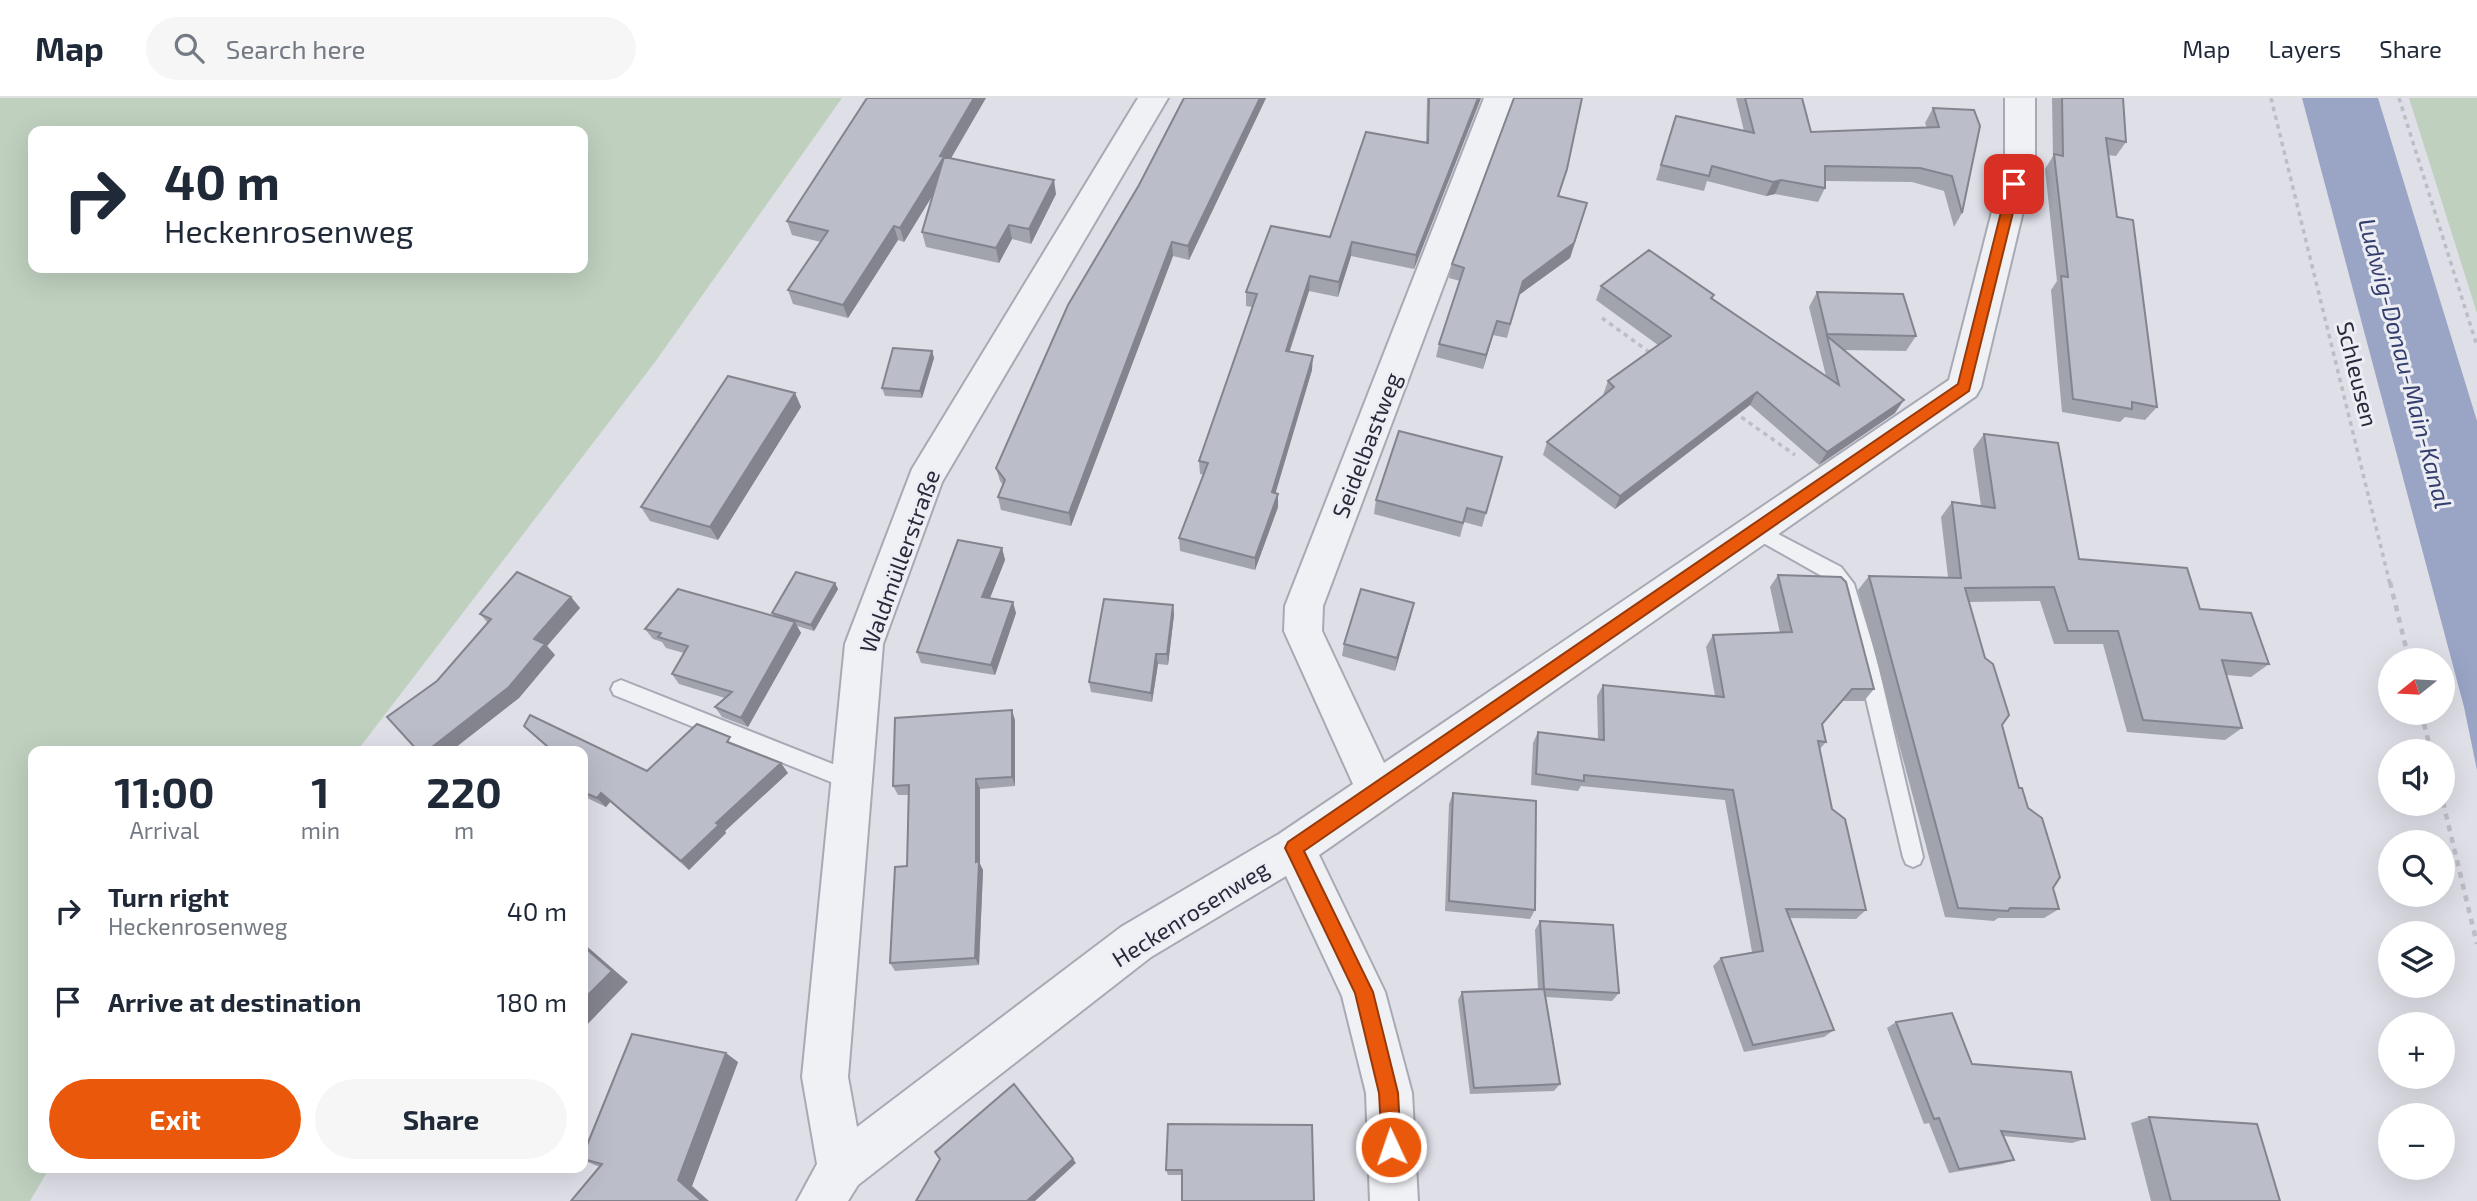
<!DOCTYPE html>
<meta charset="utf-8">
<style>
:root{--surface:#fff;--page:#f6f6f7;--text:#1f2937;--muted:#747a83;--line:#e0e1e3;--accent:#ea580c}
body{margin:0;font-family:"Exo 2",sans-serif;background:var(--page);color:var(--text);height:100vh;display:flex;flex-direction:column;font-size:26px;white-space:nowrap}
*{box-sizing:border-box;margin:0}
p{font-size:23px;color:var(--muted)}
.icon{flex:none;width:38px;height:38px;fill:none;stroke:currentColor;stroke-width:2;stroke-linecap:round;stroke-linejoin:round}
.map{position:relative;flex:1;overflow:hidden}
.details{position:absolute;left:28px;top:648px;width:560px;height:427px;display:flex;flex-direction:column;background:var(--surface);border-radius:14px;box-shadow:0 7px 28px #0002}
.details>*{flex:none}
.top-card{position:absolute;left:28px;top:28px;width:560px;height:147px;border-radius:14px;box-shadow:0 7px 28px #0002;background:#fff;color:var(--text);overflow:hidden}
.needle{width:46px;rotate:252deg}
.tools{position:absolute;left:2378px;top:550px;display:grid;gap:14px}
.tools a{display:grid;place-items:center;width:77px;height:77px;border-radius:50%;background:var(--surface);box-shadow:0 7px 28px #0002;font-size:35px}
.pin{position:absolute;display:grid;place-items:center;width:60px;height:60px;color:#fff;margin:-30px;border-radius:14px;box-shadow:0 4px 10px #0006}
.me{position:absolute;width:77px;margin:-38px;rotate:357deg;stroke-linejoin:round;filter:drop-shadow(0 0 5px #0008)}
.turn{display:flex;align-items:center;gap:24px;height:147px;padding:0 21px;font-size:32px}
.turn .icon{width:91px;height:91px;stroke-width:2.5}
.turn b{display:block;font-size:49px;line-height:60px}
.eta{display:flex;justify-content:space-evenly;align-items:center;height:119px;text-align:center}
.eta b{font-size:42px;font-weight:700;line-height:49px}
.button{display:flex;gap:14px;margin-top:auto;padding:14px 21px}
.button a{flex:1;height:80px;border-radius:42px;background:var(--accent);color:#fff;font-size:28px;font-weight:700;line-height:80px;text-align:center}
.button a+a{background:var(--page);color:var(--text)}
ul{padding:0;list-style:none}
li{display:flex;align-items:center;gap:21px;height:91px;padding:0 21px}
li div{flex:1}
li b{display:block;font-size:26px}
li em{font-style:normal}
header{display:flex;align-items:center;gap:42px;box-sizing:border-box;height:98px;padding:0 35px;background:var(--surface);border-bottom:2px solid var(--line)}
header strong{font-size:33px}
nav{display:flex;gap:38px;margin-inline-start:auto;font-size:24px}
.search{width:490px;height:63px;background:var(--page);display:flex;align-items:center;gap:18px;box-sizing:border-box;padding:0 24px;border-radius:38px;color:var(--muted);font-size:26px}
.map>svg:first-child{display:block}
</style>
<header>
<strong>Map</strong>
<div class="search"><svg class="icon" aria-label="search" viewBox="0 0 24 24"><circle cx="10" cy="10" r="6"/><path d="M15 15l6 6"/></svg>Search here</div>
<nav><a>Map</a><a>Layers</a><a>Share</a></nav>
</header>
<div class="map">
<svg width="2477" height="1103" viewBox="0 0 2477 1103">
<rect width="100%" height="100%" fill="#dedfe7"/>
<path fill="#bfd0bf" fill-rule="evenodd" d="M 0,0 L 842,0 L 655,264 L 357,653 L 33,653 L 33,1069 L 50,1069 L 30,1103 L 0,1103 ZM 33,33 L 583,33 L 583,170 L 33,170 Z
M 2409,0 L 2477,0 L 2477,215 Z"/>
<path fill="#9aa4c5" d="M 2302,0 L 2378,0 L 2477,323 L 2477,672 L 2464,609 Z"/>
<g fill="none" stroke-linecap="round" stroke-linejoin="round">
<g stroke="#a7a9b4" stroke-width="4">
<path id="service" d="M 1757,425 L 1841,469 L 1854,486 L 1876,558 L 1923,759 L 1920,766 L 1913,769 L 1906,766 L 1903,759 L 1856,558 L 1839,495 L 1827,481 L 1751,438 L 1748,433 L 1751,428 Z
M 621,582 L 858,676 L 861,683 L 858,690 L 851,692 L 614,597 L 611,591 L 614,585 Z"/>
</g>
<g stroke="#a7a9b4" stroke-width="4">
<path id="minor" d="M 1138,0 L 1168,0 L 942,384 L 883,546 L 848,979 L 857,1029 L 1121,829 L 1279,736 L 1353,686 L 1284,533 L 1285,508 L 1484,0 L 1514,0 L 1323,508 L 1322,533 L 1384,665 L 1949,282 L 2005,63 L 2005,0 L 2035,0 L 2035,63 L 1981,289 L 1976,298 L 1319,757 L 1385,894 L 1412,995 L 1418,1103 L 1370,1103 L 1366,995 L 1342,898 L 1286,778 L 1151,859 L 858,1087 L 848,1103 L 797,1103 L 817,1066 L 802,979 L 845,546 L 912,371 Z"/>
</g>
<path stroke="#bcbdc5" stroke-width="3.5" stroke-dasharray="4.5 4.5" stroke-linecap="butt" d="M 2271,0 L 2390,486
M 2399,0 L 2477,248
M 1602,220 L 1652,256
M 1734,314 L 1795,357"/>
<path stroke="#bcbdc5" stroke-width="4.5" stroke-dasharray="6 6" stroke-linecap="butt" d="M 2390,484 L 2409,562
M 2421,614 L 2431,653
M 2443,704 L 2477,846"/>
<use href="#service" fill="#f0f1f5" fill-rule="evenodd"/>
<use href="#minor" fill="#f0f1f5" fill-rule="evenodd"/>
</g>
<path fill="#a1a3ad" d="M 1184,0 L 1266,0 L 1189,162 L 1173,158 L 1071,428 L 1001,412 L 998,399 L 1003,387 L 1000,383 L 996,370 Z
M 1427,0 L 1481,0 L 1414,171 L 1351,158 L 1338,199 L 1309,193 L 1290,253 L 1312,272 L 1275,395 L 1278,409 L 1255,472 L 1180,453 L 1179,440 L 1204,377 L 1200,376 L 1199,363 L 1252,209 L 1246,208 L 1246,194 L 1330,139 L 1426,45 Z
M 1736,0 L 1802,0 L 1811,34 L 1927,30 L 1925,25 L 1933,10 L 1962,115 L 1954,129 L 1944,93 L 1912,84 L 1825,83 L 1825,90 L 1818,104 L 1775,96 L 1766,98 L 1707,83 L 1704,93 L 1656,82 L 1676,18 L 1744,33 Z
M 2052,0 L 2123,0 L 2126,44 L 2116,58 L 2108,57 L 2117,119 L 2157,309 L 2145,322 L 2125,319 L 2120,324 L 2062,314 L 2051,192 L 2057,183 L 2045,71 L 2053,58 Z
M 951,61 L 1056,96 L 1031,146 L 1012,141 L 999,165 L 926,149 L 922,134 L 933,96 L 904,144 L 898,142 L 848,220 L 793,206 L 788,192 L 821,144 L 792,137 L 787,123 Z
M 1567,71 L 1559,98 L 1583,119 L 1570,160 L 1519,197 L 1507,240 L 1493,237 L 1483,271 L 1436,259 L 1439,246 L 1460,183 L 1449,180 L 1452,166 Z
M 1601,188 L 1712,201 L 1826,278 L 1809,209 L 1817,194 L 1916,238 L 1906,253 L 1844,252 L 1895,315 L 1819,367 L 1750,307 L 1615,411 L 1543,357 L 1547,344 L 1604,297 L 1603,297 L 1608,283 L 1658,247 L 1596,202 Z
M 932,253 L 934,260 L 922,300 L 885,298 L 882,290 Z
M 795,295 L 801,309 L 718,442 L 650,423 L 641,409 Z
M 1984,336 L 2079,461 L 2200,511 L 2269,566 L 2251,579 L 2226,577 L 2242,630 L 2225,642 L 2127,634 L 2103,546 L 2054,546 L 2040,503 L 1969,504 L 2019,690 L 2059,811 L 2044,820 L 1998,820 L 1994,823 L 1945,819 L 1858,492 L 1869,478 L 1948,479 L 1941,419 L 1952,404 L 1981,408 L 1973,351 Z
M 1502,359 L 1482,429 L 1464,424 L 1460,439 L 1374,416 L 1376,402 Z
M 1002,450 L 1005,462 L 990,500 L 1016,515 L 995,577 L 921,565 L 917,554 Z
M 1778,477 L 1874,591 L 1864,603 L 1842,603 L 1822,626 L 1826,644 L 1819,652 L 1832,711 L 1866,812 L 1856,821 L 1789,820 L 1834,932 L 1824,939 L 1744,954 L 1713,868 L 1721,860 L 1752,854 L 1725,702 L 1581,688 L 1578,693 L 1531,687 L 1533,645 L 1538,634 L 1598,642 L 1597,598 L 1603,587 L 1715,598 L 1706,549 L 1713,537 L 1780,535 L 1770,489 Z
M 835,485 L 838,491 L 814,533 L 797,528 L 801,535 L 748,629 L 722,619 L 715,609 L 725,600 L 679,586 L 672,576 L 684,555 L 666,550 L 662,544 L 653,541 L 645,531 L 774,518 L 772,515 Z
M 571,499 L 580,510 L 547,548 L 555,557 L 519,600 L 451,653 L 418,653 L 437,583 L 488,525 L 480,516 Z
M 1173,507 L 1174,517 L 1168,567 L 1158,566 L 1152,604 L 1091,594 L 1089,584 Z
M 1411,518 L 1395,573 L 1342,558 L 1344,546 Z
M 1015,622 L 1015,688 L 980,691 L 980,766 L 983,772 L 979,867 L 895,873 L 890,865 L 907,768 L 908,697 L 898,697 L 893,688 Z
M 524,628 L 647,673 L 735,647 L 788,675 L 725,733 L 726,735 L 689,772 L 610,704 L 606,709 L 583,698 L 583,653 L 548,650 Z
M 1453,695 L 1535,812 L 1530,821 L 1445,813 L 1449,706 Z
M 1540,823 L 1619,895 L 1612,903 L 1546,899 L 1560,986 L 1554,993 L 1470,996 L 1458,902 L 1462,894 L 1538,891 L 1535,832 Z
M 1896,924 L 1972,966 L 2085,1041 L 2072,1045 L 2004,1038 L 2014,1062 L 2002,1066 L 1949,1075 L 1929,1025 L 1924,1026 L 1887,930 Z
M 738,964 L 692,1088 L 597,1068 L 583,1062 Z
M 2149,1019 L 2280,1103 L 2151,1103 L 2131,1025 Z
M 1312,1027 L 1182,1077 L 1168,1077 L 1166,1072 Z"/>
<path fill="#83848d" d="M 974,0 L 986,0 L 946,69 L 947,74 L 904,144 L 900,130 Z
M 1260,0 L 1266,0 L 1189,162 L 1188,148 Z
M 1478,0 L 1481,0 L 1414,171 L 1416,157 Z
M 1054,82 L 1056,96 L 1031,146 L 1029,131 Z
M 1781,82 L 1775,96 L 1766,98 L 1773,84 Z
M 1583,119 L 1570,160 L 1519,197 L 1507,240 L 1523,183 Z
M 1009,127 L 1012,141 L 999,165 L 996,150 Z
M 894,128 L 898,142 L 848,220 L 843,207 Z
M 1172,144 L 1173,158 L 1071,428 L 1069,415 Z
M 1352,144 L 1351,158 L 1338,199 L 1339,184 Z
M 1310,178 L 1309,193 L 1285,266 L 1286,253 Z
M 1497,223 L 1493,237 L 1483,271 L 1486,257 Z
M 932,253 L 934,260 L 922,300 L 920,293 Z
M 1313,258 L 1312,272 L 1272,407 L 1272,394 Z
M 1757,294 L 1750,307 L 1615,411 L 1620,398 Z
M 795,295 L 801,309 L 718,442 L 710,429 Z
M 1904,302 L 1895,315 L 1819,367 L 1827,354 Z
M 1278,396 L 1278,409 L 1255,472 L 1255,460 Z
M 1002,450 L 1005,462 L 986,510 L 982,499 Z
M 835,485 L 838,491 L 814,533 L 811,527 Z
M 571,499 L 580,510 L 547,548 L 555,557 L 519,600 L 451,653 L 427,653 L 534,541 Z
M 1013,504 L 1016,515 L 995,577 L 991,567 Z
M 1414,505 L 1411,518 L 1395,573 L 1397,560 Z
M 1173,507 L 1174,517 L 1168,567 L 1167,556 Z
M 795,524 L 801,535 L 748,629 L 741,620 Z
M 1156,556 L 1158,566 L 1152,604 L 1151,595 Z
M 1012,612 L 1015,622 L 1015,688 L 1012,679 Z
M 781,665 L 788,675 L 725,733 L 726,735 L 689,772 L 681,763 L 716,725 Z
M 976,681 L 980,691 L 980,766 L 983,772 L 979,867 L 975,860 Z
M 601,695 L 610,704 L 606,709 L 597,700 Z
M 583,845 L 628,884 L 583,931 Z
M 726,955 L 738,964 L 692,1088 L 709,1103 L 702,1103 L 678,1082 Z
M 1073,1061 L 1076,1065 L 1035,1103 L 1027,1103 Z"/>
<path fill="#bbbdc9" stroke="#83848d" stroke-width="2" d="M 867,0 L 974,0 L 940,58 L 1054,82 L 1029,131 L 1009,127 L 996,150 L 922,134 L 944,59 L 900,130 L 894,128 L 843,207 L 788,192 L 828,133 L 787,123 Z
M 1184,0 L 1260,0 L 1188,148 L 1172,144 L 1069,415 L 998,399 L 1005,382 L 996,370 L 1068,207 L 1139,87 Z
M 1429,0 L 1478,0 L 1416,157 L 1352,144 L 1339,184 L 1310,178 L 1286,253 L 1313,258 L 1272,394 L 1278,396 L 1255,460 L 1179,440 L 1208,365 L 1199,363 L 1257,196 L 1246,194 L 1271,128 L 1330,139 L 1366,34 L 1428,45 Z
M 1514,0 L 1582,0 L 1567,71 L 1558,98 L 1587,105 L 1574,145 L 1523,183 L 1510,226 L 1497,223 L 1486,257 L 1439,246 L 1464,170 L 1452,166 Z
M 1745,0 L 1802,0 L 1811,34 L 1939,29 L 1933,10 L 1974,12 L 1980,28 L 1962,115 L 1952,78 L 1920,70 L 1825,68 L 1825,90 L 1781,82 L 1773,84 L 1712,68 L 1709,78 L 1661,67 L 1676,18 L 1754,35 Z
M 2062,0 L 2123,0 L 2126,44 L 2106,40 L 2117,119 L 2133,122 L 2157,309 L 2132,304 L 2132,311 L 2073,301 L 2061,178 L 2068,179 L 2054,56 L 2063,58 Z
M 1649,152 L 1714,197 L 1711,200 L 1839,287 L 1827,238 L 1904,302 L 1827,354 L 1757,294 L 1620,398 L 1547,344 L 1614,289 L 1608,283 L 1671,238 L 1601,188 Z
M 1817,194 L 1903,196 L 1916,238 L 1827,236 Z
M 893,250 L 932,253 L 920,293 L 882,290 Z
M 728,278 L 795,295 L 710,429 L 641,409 Z
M 1399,333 L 1502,359 L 1486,415 L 1467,410 L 1463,425 L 1376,402 Z
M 1984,336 L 2058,345 L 2079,461 L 2187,470 L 2200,511 L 2251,515 L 2269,566 L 2222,562 L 2242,630 L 2143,622 L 2118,533 L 2068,533 L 2054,489 L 1965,490 L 1985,560 L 1993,566 L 2009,617 L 2002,627 L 2019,690 L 2022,690 L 2028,710 L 2042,720 L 2060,779 L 2053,790 L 2059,811 L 2010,810 L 2008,813 L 1958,810 L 1869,478 L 1961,480 L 1952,404 L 1995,410 Z
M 958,442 L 1002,450 L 982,499 L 1013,504 L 991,567 L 917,554 Z
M 517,474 L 571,499 L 534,541 L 545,546 L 509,589 L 427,653 L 418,653 L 387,619 L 437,583 L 491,521 L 480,516 Z
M 796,474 L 835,485 L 811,527 L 772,515 Z
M 1778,477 L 1841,479 L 1846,484 L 1874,591 L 1852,591 L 1822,626 L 1826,644 L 1818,643 L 1832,711 L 1845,721 L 1866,812 L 1786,811 L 1834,932 L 1753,947 L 1721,860 L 1763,853 L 1733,692 L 1584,677 L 1584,683 L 1536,676 L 1538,634 L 1604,642 L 1603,587 L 1724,599 L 1713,537 L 1792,534 Z
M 678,491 L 795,524 L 741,620 L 715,609 L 732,594 L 672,576 L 688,548 L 658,539 L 661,535 L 645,531 Z
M 1361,491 L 1414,505 L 1397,560 L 1344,546 Z
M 1104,501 L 1173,507 L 1167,556 L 1156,556 L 1151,595 L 1089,584 Z
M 1012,612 L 1012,679 L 976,681 L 976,764 L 979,763 L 975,860 L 890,865 L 895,769 L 907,768 L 909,687 L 893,688 L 895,620 Z
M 530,617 L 647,673 L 697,626 L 730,639 L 727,644 L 781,665 L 716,725 L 719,727 L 681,763 L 601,695 L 597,700 L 583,694 L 583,653 L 545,653 L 548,649 L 524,628 Z
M 1453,695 L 1536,703 L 1535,812 L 1449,803 Z
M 1540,823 L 1613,827 L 1619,895 L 1544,891 Z
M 583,848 L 612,873 L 583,902 Z
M 1544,891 L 1560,986 L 1474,990 L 1462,894 Z
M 1952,915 L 1972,966 L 2071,974 L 2085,1041 L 2001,1033 L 2014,1062 L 1959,1071 L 1939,1020 L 1934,1021 L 1896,924 Z
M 632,936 L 726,955 L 678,1082 L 702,1103 L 571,1103 L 602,1066 L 583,1061 L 583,1057 Z
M 1014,986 L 1073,1061 L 1027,1103 L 916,1103 L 940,1061 L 935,1054 Z
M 2149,1019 L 2257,1026 L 2280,1103 L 2171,1103 Z
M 1168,1026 L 1312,1027 L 1314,1103 L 1182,1103 L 1182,1072 L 1166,1072 Z"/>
<path fill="#ea580c" stroke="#983908" stroke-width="2" d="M 2014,81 L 2020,86 L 1969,293 L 1304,753 L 1373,894 L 1398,995 L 1401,1049 L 1398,1056 L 1391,1059 L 1385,1056 L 1382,1049 L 1379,995 L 1355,895 L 1288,756 L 1285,750 L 1288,744 L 1958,286 L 2008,86 Z"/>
<g text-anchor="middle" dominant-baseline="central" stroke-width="6" stroke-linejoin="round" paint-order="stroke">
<g font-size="23" fill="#282a3c" stroke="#edeef4">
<text transform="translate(2358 276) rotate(76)">Schleusen</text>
<text transform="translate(1366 347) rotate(-69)">Seidelbastweg</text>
<text transform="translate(899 463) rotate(-70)">Waldmüllerstraße</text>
<text transform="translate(1190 815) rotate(-32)">Heckenrosenweg</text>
</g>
<g font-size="24" font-style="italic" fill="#343f6e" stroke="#edeef4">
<text transform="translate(2406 265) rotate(75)">Ludwig-Donau-Main-Kanal</text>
</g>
</g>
</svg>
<div class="tools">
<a><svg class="needle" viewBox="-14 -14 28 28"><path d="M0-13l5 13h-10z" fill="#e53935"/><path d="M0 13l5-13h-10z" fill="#747a83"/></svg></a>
<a><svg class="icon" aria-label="sound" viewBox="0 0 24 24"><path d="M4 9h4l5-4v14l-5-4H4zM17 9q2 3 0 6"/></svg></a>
<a><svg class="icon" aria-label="search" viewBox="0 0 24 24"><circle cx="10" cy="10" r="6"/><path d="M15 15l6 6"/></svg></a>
<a><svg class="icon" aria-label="layers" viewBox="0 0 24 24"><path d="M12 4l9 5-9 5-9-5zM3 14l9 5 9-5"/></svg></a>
<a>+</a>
<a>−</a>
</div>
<div class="pin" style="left:2014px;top:86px;background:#d93025"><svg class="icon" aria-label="arrive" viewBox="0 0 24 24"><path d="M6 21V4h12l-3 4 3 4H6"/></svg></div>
<svg class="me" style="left:1391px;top:1049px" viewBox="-20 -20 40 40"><circle r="17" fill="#ea580c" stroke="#fff" stroke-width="3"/><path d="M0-11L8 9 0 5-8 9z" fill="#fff"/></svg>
<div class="top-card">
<div class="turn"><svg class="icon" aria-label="right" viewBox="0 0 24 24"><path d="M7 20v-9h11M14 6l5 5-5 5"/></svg><div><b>40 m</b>Heckenrosenweg</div></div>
</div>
<section class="details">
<div class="eta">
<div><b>11:00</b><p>Arrival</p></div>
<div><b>1</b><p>min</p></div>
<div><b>220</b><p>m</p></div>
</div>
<ul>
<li><svg class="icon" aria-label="right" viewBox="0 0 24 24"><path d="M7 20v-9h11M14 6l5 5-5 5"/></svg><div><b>Turn right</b><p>Heckenrosenweg</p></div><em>40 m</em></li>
<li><svg class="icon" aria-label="arrive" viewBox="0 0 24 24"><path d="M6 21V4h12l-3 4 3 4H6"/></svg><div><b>Arrive at destination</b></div><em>180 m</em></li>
</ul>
<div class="button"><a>Exit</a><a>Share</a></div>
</section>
</div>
